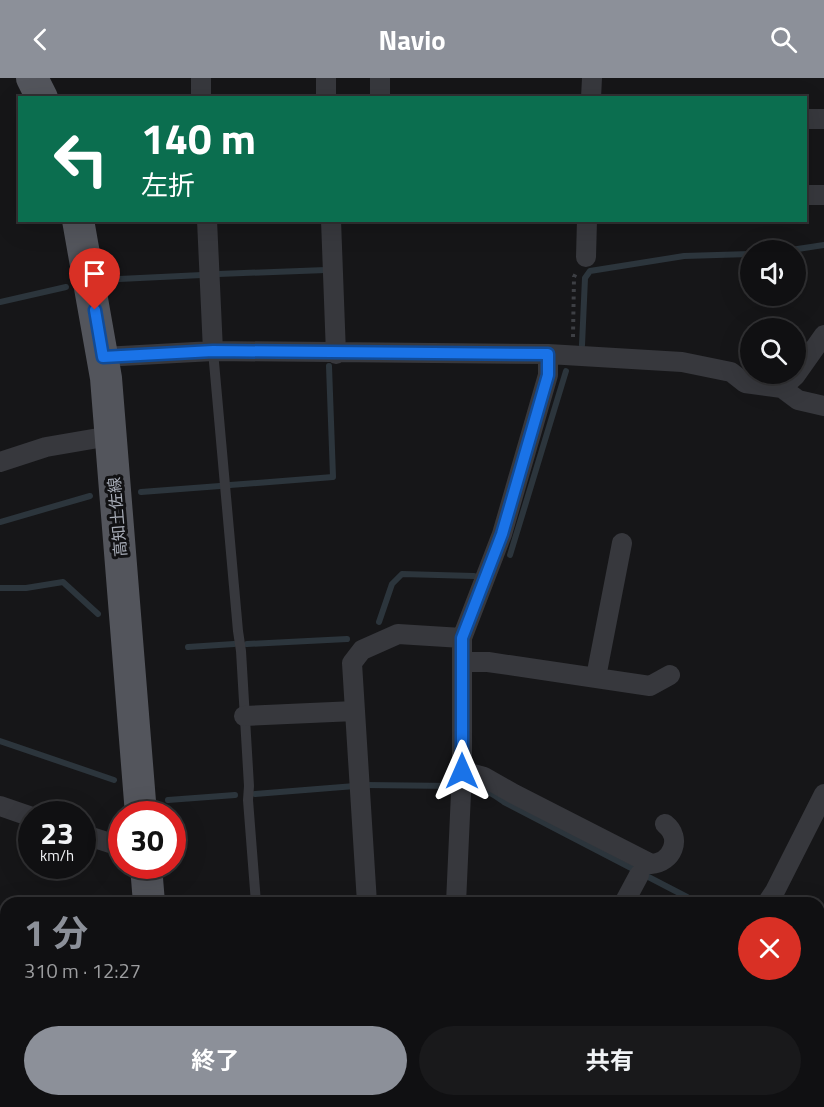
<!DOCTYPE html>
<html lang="ja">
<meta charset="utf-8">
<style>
:root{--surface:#101012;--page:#19191b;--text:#f1f3f6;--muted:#9c9d9f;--line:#303032;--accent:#8c9099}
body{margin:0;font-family:"Titillium Web","Noto Sans JP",sans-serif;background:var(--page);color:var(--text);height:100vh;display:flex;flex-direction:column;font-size:22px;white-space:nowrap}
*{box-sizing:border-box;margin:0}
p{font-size:20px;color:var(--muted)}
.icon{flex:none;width:33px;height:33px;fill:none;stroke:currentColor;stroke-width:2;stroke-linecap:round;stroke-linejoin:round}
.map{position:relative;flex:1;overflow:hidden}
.panel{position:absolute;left:0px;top:819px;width:825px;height:210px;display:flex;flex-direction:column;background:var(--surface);border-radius:18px 18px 0 0;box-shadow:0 6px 24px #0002,0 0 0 2px var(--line)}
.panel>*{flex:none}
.top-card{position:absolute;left:18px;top:18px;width:789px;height:126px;border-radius:0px;box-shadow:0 6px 24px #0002,0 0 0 2px var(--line);background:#0b6e4f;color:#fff;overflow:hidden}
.fabs{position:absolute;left:740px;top:162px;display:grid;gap:12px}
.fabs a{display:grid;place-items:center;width:66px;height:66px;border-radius:50%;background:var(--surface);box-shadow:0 6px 24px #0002,0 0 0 2px var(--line);font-size:30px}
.speed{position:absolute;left:18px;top:723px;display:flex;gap:12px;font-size:30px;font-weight:700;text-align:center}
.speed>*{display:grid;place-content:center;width:78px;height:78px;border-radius:50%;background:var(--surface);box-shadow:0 6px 24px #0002,0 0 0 2px var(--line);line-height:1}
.speed small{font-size:15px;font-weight:400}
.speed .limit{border:9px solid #d22;background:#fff;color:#111}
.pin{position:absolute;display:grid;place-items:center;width:51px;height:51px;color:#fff;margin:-62px -26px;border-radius:50% 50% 50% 0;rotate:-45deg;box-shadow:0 0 6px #0007}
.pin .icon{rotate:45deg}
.me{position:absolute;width:66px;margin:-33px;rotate:0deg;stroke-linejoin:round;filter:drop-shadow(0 0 4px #0008)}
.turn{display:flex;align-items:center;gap:21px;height:126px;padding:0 24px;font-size:27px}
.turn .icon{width:78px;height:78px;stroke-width:2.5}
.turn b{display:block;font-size:42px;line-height:51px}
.round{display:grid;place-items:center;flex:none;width:63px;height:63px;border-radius:32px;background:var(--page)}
.headline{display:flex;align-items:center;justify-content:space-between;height:102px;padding:0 24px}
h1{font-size:36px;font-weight:700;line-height:45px;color:var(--accent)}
.cta{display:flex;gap:12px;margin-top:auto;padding:12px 24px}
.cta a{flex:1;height:69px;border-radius:36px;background:var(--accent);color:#fff;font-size:24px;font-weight:700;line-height:69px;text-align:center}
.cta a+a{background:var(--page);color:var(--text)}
header{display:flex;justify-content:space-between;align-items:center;height:78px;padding:0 24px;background:var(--accent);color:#fff;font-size:27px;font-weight:700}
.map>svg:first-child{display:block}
</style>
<header><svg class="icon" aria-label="back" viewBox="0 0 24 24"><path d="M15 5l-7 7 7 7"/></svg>Navio<svg class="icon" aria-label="search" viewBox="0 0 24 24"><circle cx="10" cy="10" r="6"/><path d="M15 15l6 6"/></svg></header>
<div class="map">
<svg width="824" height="1029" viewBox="0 0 824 1029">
<rect width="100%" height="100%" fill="#161618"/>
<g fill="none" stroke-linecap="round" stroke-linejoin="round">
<path stroke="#2c353c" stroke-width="6" d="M 791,172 L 824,167
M 218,196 L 326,192
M 119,201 L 202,197
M 0,224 L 66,209
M 582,267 L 585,200 L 590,193 L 684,178 L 750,176
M 230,407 L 333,399 L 329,288
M 141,414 L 220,408
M 0,444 L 90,418
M 510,477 L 566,293
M 0,510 L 26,510 L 63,504 L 98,536
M 379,544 L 392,506 L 402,496 L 474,498
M 247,566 L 347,561
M 188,569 L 234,566
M 0,663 L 114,702
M 366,707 L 453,708
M 473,711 C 486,711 494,717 504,724 L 687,819
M 255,716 L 355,708
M 168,722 L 235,717"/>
<path stroke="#3d3f44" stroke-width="4" stroke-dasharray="3 4.5" stroke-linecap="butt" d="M 573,259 L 574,199 L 576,195"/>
<path stroke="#37383d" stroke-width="10" d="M 213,273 L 238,553 L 241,573 L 249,708 L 248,722 L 256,825
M 274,1023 L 275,1029"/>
<path stroke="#37383d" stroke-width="20" d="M 201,0 L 201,20
M 326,0 L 326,20
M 380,20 L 380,0
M 591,20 L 592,0
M 806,41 L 824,41
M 806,117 L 824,117
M 207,142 L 213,273
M 331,142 L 336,276
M 586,179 L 587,142
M 103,279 L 213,273 L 548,276 L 682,284 L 731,294 L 745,305 L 782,310 L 798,322 L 824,328
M 782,310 L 795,298 L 824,257
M 0,384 L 46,369 L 110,358
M 462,584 L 488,584 L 650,608 L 670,597
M 596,599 L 622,465
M 244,638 L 355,633
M 462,693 L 484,699 L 514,716 L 651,786 C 672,785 683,760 665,746
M 0,728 L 32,739
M 82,756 L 110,765 L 122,766
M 367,825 L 352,585 L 362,572 L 398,556 L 462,560
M 456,825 L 462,693 L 462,560 L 502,456 L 548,297 L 548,276
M 624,825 L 639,797
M 767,825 L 775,813 L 824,716
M 0,901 L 6,904
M 727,1023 L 731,1029
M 559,1029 L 561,1023"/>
<path stroke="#53555c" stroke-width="32" d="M 32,0 L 42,20
M 78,142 L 106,300 L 141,736
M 146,788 L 149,825
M 167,1023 L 168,1029"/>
</g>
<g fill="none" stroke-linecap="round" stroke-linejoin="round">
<g stroke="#114b97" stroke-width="15">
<path id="route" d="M 95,232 L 103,279 L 213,273 L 548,276 L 548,297 L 502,456 L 462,560 L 462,693"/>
</g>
<use href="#route" stroke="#1a73e8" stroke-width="10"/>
</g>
<g text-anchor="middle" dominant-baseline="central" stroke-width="6" stroke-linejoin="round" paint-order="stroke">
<g font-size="16" fill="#a8adb8" stroke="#111113">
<text transform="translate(117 439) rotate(-95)">高知土佐線</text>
</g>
</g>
</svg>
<div class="fabs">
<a><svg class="icon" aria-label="sound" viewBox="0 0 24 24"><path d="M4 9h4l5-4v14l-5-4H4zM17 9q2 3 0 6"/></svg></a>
<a><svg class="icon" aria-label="search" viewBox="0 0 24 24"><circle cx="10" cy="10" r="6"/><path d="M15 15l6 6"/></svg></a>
</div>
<div class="speed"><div>23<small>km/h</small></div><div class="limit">30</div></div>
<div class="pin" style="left:95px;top:232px;background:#d93025"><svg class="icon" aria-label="arrive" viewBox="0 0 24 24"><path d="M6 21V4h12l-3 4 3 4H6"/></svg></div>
<svg class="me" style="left:462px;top:693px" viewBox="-20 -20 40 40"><path d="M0-17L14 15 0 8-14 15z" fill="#1a73e8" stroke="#fff" stroke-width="4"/></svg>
<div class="top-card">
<div class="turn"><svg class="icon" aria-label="left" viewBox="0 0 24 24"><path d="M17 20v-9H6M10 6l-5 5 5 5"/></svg><div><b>140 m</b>左折</div></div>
</div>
<section class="panel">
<div class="headline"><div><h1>1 分</h1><p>310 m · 12:27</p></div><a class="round" style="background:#d93025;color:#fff"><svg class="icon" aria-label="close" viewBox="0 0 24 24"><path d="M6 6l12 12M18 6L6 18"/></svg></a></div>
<div class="cta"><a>終了</a><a>共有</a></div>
</section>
</div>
